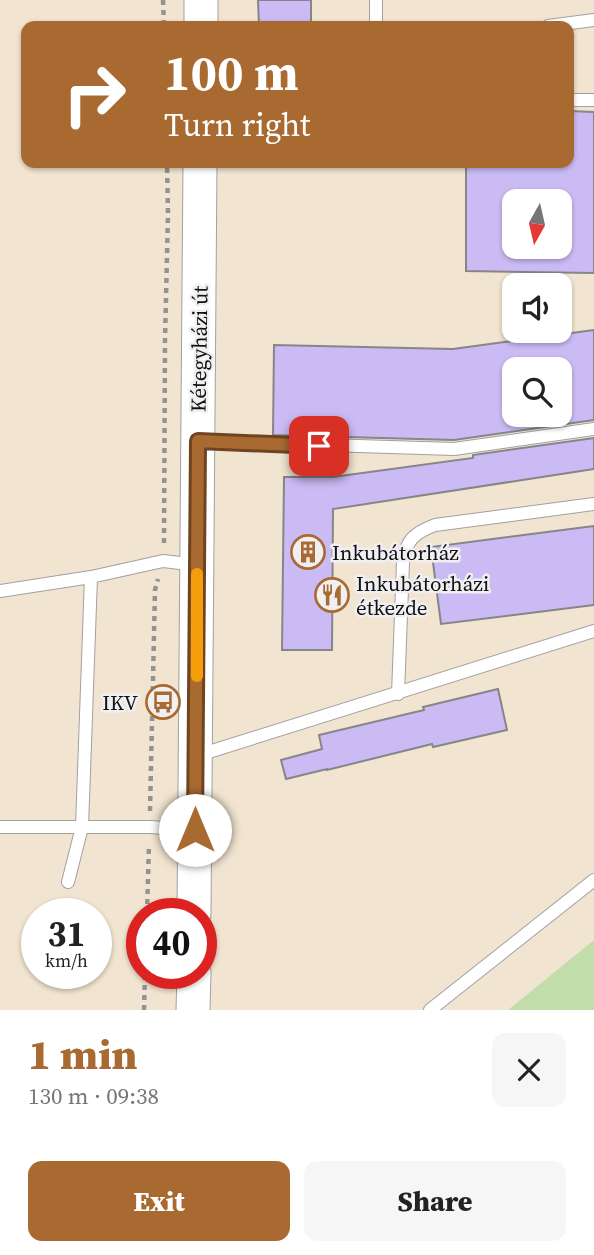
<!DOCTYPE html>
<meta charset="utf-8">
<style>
:root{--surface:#fff;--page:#f6f6f6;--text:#222;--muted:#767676;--accent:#a96a31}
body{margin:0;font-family:"Source Serif 4",serif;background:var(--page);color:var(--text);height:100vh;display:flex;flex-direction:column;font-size:26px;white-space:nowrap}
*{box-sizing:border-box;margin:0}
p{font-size:23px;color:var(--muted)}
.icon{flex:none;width:38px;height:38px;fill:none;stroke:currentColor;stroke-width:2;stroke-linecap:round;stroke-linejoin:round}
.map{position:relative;height:1010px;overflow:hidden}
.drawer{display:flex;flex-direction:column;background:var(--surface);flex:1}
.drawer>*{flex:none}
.hud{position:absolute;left:21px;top:21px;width:553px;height:147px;border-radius:14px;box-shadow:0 2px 5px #0004;background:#a96a31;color:#fff;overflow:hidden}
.needle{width:46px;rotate:188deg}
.tools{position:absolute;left:502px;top:189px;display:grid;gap:14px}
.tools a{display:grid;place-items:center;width:70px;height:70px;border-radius:14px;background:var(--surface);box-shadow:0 2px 5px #0004;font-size:35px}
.speed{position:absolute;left:21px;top:898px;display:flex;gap:14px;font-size:35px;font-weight:700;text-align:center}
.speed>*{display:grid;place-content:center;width:91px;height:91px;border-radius:50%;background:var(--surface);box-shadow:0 2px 5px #0004;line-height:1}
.speed small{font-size:18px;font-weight:400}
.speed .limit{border:10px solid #d22;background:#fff;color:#111}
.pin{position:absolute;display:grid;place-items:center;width:60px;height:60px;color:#fff;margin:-30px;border-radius:14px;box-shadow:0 4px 10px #0006}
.me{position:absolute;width:77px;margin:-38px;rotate:0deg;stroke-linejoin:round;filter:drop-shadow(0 0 5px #0008)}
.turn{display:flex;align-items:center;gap:24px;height:147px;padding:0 28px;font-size:32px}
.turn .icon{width:91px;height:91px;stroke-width:2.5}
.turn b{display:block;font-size:49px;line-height:60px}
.round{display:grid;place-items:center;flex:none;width:74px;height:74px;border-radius:14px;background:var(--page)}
.overview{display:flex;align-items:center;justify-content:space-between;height:119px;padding:0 28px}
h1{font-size:42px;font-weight:800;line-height:52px;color:var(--accent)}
.primary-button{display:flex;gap:14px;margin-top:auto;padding:14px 28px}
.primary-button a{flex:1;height:80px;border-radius:14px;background:var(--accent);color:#fff;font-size:28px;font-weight:800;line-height:80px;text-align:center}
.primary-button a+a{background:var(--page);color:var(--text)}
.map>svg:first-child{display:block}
</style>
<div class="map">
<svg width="594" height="1010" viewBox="0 0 594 1010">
<rect width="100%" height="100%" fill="#f0eff2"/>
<path fill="#f1e4d0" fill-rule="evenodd" d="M 0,0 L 594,0 L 594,940 L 508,1010 L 0,1010 ZM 26,26 L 569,26 L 569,163 L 26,163 ZM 514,201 L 560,201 L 560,247 L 514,247 ZM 514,285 L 560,285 L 560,331 L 514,331 ZM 514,369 L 560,369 L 560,415 L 514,415 ZM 37,914 L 96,914 L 96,973 L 37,973 ZM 142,914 L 201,914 L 201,973 L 142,973 Z"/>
<path fill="#c1dda9" d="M 594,940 L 594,1010 L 508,1010 Z"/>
<path fill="#cbbbf4" stroke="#868588" stroke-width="2" fill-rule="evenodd" d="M 258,0 L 311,0 L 311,26 L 259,26 Z
M 569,111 L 594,112 L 594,273 L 466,271 L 466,163 L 569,163 ZM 514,201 L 560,201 L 560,247 L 514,247 Z
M 594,330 L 594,420 L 454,440 L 273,435 L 274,345 L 453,349 ZM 514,369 L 560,369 L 560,415 L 514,415 Z
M 594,438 L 594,469 L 333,509 L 332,650 L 282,650 L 284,477 L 333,477 L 473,458 L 473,455 Z
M 594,526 L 594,605 L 441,624 L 431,547 Z
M 498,689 L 507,730 L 433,747 L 432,744 L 327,770 L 327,769 L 286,779 L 281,760 L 322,749 L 319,735 L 424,710 L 423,707 Z"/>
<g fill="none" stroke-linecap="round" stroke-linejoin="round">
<g stroke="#a1a0a3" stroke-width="14">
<path id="lane" d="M 376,0 L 376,26
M 548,26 L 594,20
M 569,100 L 594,100
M 198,441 L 454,449 L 594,429
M 0,591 L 91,577 L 163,561 L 197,565
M 398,694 L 403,562 C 406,540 414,533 435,525 L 594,504
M 196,756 L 594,631
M 0,827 L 150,827 L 195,830
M 68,882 L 82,827 L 91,577
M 430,1010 L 594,880"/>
</g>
<g stroke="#a1a0a3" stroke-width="35">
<path id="secondary" d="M 201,26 L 201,0
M 194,914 L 200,163
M 193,1010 L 194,973"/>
</g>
<path stroke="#939395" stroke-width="4.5" stroke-dasharray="5 5" stroke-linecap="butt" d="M 163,0 L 164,26
M 164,543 L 165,340 L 168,214 L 167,163
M 150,811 L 155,590 L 158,579
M 147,914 L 149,844
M 144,1010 L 145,973"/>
<use href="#lane" stroke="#fff" stroke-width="12"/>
<use href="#secondary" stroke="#fff" stroke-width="33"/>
</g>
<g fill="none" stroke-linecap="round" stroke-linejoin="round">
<g stroke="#6e4520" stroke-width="18">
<path id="route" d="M 195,830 L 198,441 L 319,446"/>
</g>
<use href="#route" stroke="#a96a31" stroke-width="12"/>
<path stroke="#f59e0b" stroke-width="12" d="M 197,676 L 197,574"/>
</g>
<defs>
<g id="building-ring" transform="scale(1.75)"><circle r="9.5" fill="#f0eff2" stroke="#a96a31" stroke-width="1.5"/><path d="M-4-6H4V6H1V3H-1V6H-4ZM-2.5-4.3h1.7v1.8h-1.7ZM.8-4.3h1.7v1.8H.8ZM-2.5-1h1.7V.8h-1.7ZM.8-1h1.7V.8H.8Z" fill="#a96a31"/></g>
<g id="restaurant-ring" transform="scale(1.75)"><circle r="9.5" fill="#f0eff2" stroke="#a96a31" stroke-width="1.5"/><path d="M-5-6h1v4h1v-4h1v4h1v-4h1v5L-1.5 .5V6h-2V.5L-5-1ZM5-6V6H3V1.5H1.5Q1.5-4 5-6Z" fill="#a96a31"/></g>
<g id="bus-ring" transform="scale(1.75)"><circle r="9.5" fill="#f0eff2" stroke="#a96a31" stroke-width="1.5"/><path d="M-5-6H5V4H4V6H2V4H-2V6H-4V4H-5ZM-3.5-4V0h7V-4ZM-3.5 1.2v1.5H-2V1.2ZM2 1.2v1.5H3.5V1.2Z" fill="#a96a31"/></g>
</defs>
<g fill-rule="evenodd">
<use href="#building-ring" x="308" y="552"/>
<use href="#restaurant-ring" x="332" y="595"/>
<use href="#bus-ring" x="163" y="702"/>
</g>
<g text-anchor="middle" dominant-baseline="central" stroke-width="5" stroke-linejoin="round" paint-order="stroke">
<g font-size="21" fill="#111112" stroke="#f0eff2">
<text transform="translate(199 349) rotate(-89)">Kétegyházi út</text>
</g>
<g font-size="21" fill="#111112" stroke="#f0eff2" text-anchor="start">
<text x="332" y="552">Inkubátorház</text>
<text x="356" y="583">Inkubátorházi<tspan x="356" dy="24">étkezde</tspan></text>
<text x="138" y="702" text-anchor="end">IKV</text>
</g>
</g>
</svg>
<div class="tools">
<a><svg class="needle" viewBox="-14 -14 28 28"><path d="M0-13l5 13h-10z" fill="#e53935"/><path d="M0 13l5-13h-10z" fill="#767676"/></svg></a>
<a><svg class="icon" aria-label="sound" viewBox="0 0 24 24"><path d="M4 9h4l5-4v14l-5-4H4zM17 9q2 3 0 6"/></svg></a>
<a><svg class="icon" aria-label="search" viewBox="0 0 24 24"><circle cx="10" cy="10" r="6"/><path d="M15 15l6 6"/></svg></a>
</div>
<div class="speed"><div>31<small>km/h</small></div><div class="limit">40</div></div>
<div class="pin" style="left:319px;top:446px;background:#d93025"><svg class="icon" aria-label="arrive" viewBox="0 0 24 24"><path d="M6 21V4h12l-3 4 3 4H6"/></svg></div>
<svg class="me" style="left:195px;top:830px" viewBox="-20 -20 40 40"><circle r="19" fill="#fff"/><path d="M0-13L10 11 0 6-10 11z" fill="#a96a31"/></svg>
<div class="hud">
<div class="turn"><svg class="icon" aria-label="right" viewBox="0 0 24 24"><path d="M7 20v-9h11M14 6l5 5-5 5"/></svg><div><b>100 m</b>Turn right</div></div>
</div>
</div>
<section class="drawer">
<div class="overview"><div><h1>1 min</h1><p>130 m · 09:38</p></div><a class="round"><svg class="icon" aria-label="close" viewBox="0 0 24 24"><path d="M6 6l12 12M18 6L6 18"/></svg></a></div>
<div class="primary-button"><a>Exit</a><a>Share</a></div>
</section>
